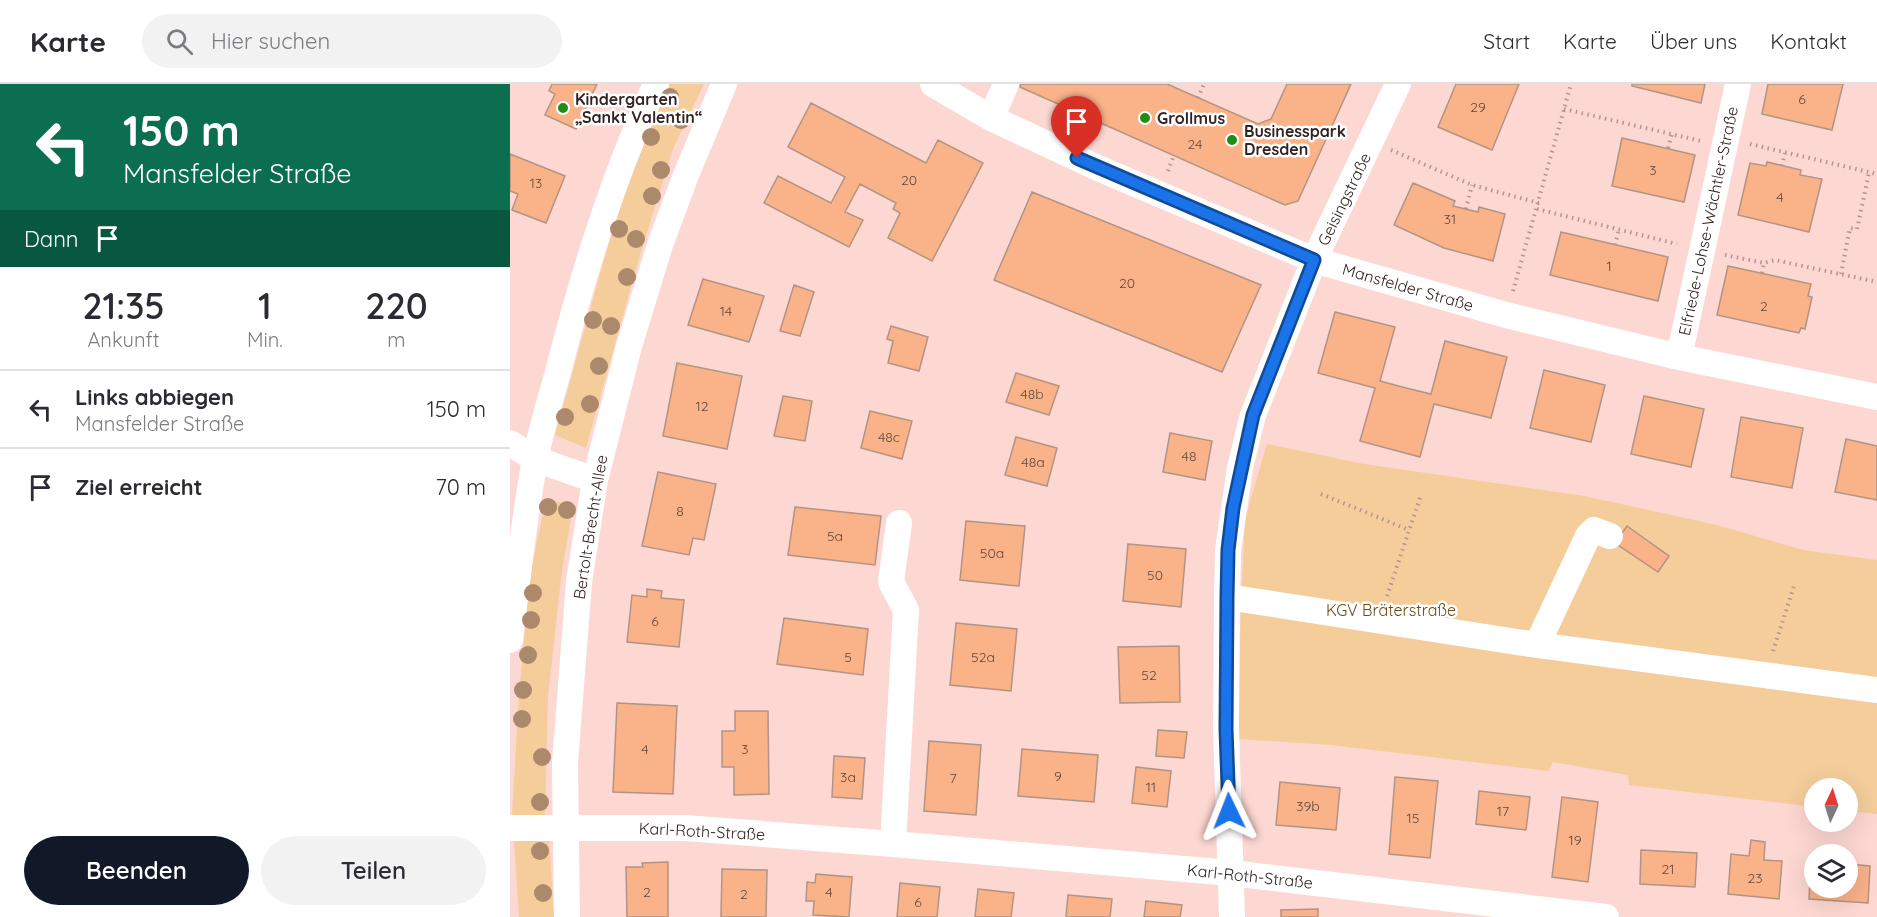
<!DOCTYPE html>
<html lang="de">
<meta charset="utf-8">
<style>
:root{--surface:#fff;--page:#f2f2f3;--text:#2b2b33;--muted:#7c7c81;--line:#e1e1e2;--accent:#111827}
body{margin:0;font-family:Quicksand,sans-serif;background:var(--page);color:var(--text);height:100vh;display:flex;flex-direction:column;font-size:22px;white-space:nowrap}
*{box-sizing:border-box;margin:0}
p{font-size:20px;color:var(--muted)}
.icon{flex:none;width:33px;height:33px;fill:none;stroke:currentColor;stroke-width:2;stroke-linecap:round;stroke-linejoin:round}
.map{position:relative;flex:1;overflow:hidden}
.details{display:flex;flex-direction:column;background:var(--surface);width:510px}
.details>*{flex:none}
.top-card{background:#0b6e4f;color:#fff;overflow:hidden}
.needle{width:39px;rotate:4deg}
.buttons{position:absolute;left:1294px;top:694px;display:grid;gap:12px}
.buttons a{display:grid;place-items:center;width:54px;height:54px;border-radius:50%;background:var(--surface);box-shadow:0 6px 24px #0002;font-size:30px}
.pin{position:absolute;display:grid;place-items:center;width:51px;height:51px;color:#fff;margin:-62px -26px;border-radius:50% 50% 50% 0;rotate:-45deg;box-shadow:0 0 6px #0007}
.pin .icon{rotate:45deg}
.me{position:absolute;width:66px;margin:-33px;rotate:358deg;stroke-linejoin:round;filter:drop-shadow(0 0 4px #0008)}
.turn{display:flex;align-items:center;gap:21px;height:126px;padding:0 24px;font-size:27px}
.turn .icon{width:78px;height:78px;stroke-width:2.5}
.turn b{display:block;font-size:42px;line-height:51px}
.then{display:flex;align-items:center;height:57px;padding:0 24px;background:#0003;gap:12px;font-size:22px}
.eta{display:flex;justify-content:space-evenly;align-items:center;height:102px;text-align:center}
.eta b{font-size:36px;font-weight:600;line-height:42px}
.action{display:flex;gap:12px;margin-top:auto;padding:12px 24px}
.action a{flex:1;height:69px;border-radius:36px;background:var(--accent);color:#fff;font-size:24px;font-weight:600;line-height:69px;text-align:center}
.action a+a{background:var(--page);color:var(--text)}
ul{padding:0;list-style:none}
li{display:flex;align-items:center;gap:18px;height:78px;padding:0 24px;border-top:2px solid var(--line)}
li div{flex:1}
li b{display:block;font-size:22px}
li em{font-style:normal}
header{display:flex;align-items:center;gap:36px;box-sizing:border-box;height:84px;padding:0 30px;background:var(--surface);border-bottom:2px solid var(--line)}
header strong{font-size:28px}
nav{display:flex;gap:33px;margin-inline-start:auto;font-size:21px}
.search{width:420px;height:54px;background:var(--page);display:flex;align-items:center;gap:15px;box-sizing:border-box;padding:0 21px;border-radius:33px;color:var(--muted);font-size:22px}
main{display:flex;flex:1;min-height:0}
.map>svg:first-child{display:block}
</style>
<header>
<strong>Karte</strong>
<div class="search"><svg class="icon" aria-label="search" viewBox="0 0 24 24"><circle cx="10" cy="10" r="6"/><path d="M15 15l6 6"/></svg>Hier suchen</div>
<nav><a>Start</a><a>Karte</a><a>Über uns</a><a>Kontakt</a></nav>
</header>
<main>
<section class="details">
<div class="top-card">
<div class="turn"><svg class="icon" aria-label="left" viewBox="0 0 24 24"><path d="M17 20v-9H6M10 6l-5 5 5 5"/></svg><div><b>150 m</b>Mansfelder Straße</div></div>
<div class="then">Dann<svg class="icon" aria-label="arrive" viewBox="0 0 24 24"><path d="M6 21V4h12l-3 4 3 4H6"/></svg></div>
</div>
<div class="eta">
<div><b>21:35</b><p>Ankunft</p></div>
<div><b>1</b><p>Min.</p></div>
<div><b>220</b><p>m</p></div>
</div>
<ul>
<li><svg class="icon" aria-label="left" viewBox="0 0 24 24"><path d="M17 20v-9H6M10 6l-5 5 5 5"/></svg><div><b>Links abbiegen</b><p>Mansfelder Straße</p></div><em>150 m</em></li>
<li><svg class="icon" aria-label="arrive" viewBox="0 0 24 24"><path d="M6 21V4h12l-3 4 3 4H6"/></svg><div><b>Ziel erreicht</b></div><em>70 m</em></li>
</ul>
<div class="action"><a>Beenden</a><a>Teilen</a></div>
</section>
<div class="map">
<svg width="1367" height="833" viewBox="0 0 1367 833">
<rect width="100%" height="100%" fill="#fdd7d2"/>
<path fill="#f4cd9b" d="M 158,0 L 194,0 L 163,65 L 130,171 L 76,364 L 45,351 L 98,162 L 131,58 Z
M 757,360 L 854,380 L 1074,412 L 1207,441 L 1293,466 L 1367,476 L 1367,730 L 1338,727 L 1338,705 L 1305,705 L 1305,723 L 1119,701 L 1118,691 L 1043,678 L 1038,687 L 821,661 L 728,655 L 731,515 L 735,435 Z
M 36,415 L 63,421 L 51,494 L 38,613 L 35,731 L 2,731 L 9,611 L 20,491 Z
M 39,752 L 44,833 L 9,833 L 4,755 Z"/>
<path fill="#fab289" stroke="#b29484" stroke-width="1.5" d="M 42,0 L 87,0 L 66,45 L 35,31 L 45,10 L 39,7 Z
M 511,0 L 657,0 L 748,40 L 761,35 L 777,0 L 841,0 L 788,117 L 775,121 L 510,3 Z
M 946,0 L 1009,0 L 982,66 L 928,43 Z
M 1122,0 L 1195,0 L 1191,19 L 1122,2 Z
M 1258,0 L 1333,0 L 1322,46 L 1252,30 Z
M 301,19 L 416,79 L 428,56 L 473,79 L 422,177 L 378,154 L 390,129 L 383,125 L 386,119 L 350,100 L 335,128 L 353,136 L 339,163 L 254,119 L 268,92 L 321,119 L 335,93 L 278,63 Z
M 1112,54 L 1185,71 L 1174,118 L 1102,102 Z
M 0,70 L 55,92 L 36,139 L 2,126 L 8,110 L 0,107 Z
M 1257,78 L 1291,86 L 1290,91 L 1312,95 L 1299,148 L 1228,131 L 1240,79 L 1256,82 Z
M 903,99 L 945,117 L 943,122 L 968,128 L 969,123 L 995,130 L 983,177 L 934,164 L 884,141 Z
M 522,108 L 751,201 L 712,288 L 484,196 Z
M 1051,148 L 1158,173 L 1148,217 L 1040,191 Z
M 1218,182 L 1301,200 L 1298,212 L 1302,213 L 1295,245 L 1291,244 L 1289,249 L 1207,231 Z
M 193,195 L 254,212 L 239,258 L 178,241 Z
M 284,201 L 304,208 L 290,252 L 270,247 Z
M 825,228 L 885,243 L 870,297 L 896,304 L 921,310 L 935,257 L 997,273 L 981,334 L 924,320 L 910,373 L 850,357 L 865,304 L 808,289 Z
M 381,242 L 418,253 L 409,287 L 378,279 L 383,257 L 377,255 Z
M 167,279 L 232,292 L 217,365 L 153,352 Z
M 1034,286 L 1095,301 L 1081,358 L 1020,344 Z
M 506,289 L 549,302 L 539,331 L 496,318 Z
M 273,312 L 302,317 L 295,357 L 264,352 Z
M 1134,312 L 1194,325 L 1181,383 L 1121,370 Z
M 360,327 L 402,337 L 392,375 L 351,364 Z
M 1231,333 L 1293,344 L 1282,404 L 1221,393 Z
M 660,349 L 702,357 L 695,396 L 653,388 Z
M 506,353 L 547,364 L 537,402 L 495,391 Z
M 1336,355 L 1367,362 L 1367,416 L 1325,408 Z
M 148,388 L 206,400 L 194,456 L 183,454 L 179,471 L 132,462 Z
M 285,423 L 371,432 L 365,481 L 278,471 Z
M 456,437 L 515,442 L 509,502 L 450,496 Z
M 1117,442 L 1159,472 L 1148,488 L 1105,459 Z
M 618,460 L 676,465 L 671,523 L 613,517 Z
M 137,505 L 152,507 L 151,514 L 174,516 L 169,563 L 117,558 L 122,511 L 137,513 Z
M 274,534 L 358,545 L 353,591 L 267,580 Z
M 446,539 L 507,545 L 501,607 L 440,601 Z
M 669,562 L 670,618 L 610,619 L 608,563 Z
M 107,619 L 167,622 L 163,710 L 103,708 Z
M 225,627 L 258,627 L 259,710 L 224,711 L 224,683 L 212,683 L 212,647 L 225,647 Z
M 648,646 L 677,648 L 674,674 L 646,672 Z
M 419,657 L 471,661 L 466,731 L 414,727 Z
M 512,665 L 588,671 L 584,718 L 508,712 Z
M 324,672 L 355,674 L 352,715 L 322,713 Z
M 626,683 L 661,687 L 657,723 L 622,719 Z
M 885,693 L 928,697 L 920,774 L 879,770 Z
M 770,698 L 830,704 L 826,746 L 766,741 Z
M 969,707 L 1020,713 L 1016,746 L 966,740 Z
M 1052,713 L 1088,718 L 1078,798 L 1042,793 Z
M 1241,756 L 1255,758 L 1254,776 L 1272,777 L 1269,815 L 1218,810 L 1221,770 L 1239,772 Z
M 1131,766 L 1187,769 L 1185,803 L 1130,800 Z
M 158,778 L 158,833 L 117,833 L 116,783 L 133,783 L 132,779 Z
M 1301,778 L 1305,778 L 1305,804 L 1338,804 L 1338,780 L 1360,782 L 1358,819 L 1299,815 Z
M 212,785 L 257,786 L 256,833 L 211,833 Z
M 306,790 L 342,793 L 339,833 L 303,831 L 304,817 L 296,817 L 297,798 L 305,799 Z
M 390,799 L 430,803 L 427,833 L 387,833 Z
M 468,805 L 504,809 L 501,833 L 465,833 Z
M 558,811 L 602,815 L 600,833 L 556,833 Z
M 636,817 L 672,821 L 670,833 L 634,833 Z
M 808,825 L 808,833 L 771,833 L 771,826 Z"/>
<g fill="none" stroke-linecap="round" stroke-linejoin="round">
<path stroke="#b29591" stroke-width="4" stroke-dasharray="1.5 4.5" stroke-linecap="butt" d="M 688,14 L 694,0
M 1054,25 L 1191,57
M 1240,60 L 1367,90
M 1158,64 L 1162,50
M 881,66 L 962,101 L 1029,119
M 1272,82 L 1275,69
M 658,87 L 664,71
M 956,125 L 962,101
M 1027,125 L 1167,160
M 1105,161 L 1109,145
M 1215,171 L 1254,179 L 1265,176 L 1367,198
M 1252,189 L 1254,179
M 1331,190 L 1340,144 L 1347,145 L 1359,89
M 1003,207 L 1061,0
M 811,410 L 899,446
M 877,512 L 911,411
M 1263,567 L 1284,502"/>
<path stroke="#fff" stroke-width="26" d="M 423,0 L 481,34 L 588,84 L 804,176 L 996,231 L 1169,273 L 1367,313
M 481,34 L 496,0
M 1169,273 L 1228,0
M 0,359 L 25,375 L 85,396
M 717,513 L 1027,561 L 1367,606
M 0,556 C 7,496 14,435 25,376 C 31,346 40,317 48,288 C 73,189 103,92 146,0
M 1027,561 L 1078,452 L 1084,446 L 1100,452
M 0,744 L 175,744 L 383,760 L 721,789 L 1096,833
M 383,760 L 396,526 L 381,498 L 389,439
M 57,833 L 55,679 L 69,498 L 85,396 L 119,262 L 150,161 L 176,91 L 214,0
M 722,833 L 716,645 L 717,513 L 718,466 L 730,384 L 743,331 L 804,176 L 888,0"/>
</g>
<g fill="#ad896c">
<circle cx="160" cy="13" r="9"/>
<circle cx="171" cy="36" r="9"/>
<circle cx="141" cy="53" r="9"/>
<circle cx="151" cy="86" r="9"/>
<circle cx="142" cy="112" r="9"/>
<circle cx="109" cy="145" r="9"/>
<circle cx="126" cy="155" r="9"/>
<circle cx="117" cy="193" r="9"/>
<circle cx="83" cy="236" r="9"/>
<circle cx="101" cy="242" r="9"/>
<circle cx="89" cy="282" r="9"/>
<circle cx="80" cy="320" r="9"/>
<circle cx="55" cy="333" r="9"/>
<circle cx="38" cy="423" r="9"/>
<circle cx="57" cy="426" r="9"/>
<circle cx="23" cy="509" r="9"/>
<circle cx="21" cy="536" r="9"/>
<circle cx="18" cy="571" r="9"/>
<circle cx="13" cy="606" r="9"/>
<circle cx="12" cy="635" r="9"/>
<circle cx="32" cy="673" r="9"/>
<circle cx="30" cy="718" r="9"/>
<circle cx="30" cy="767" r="9"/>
<circle cx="33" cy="809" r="9"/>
</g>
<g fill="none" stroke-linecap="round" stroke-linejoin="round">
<g stroke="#114b97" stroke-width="15">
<path id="route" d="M 567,74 L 804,176 L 743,331 L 723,424 L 718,466 L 717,513 L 716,645 L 719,727"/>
</g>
<use href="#route" stroke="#1a73e8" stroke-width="10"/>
</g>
<g fill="#1e8e14" stroke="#fff" stroke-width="2">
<circle cx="53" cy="24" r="6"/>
<circle cx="635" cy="34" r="6"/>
<circle cx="722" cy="56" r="6"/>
</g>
<g text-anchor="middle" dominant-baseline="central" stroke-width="5" stroke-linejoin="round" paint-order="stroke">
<g font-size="14" fill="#64483c">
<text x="1292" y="15">6</text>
<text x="968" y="23">29</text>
<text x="685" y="60">24</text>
<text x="1143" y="86">3</text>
<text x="399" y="96">20</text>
<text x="26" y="99">13</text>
<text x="1270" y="113">4</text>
<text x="940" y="135">31</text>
<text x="1099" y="182">1</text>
<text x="617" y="199">20</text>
<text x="1254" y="222">2</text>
<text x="216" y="227">14</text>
<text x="522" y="310">48b</text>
<text x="192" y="322">12</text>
<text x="379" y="353">48c</text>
<text x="679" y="372">48</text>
<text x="523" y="378">48a</text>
<text x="170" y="427">8</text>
<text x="325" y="452">5a</text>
<text x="482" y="469">50a</text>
<text x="645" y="491">50</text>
<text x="145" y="537">6</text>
<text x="338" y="573">5</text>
<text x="473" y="573">52a</text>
<text x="639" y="591">52</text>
<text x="135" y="665">4</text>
<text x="235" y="665">3</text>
<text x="548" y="692">9</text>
<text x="338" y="693">3a</text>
<text x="443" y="694">7</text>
<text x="641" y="703">11</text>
<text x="798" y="722">39b</text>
<text x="993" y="727">17</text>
<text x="903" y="734">15</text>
<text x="1065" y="756">19</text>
<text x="1158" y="785">21</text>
<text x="1245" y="794">23</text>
<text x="137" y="808">2</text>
<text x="319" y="808">4</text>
<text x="234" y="810">2</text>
<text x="408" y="818">6</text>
</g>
<g font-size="16" font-weight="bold" fill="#322422" stroke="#fff" text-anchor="start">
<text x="65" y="15">Kindergarten<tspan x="65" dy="18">„Sankt Valentin“</tspan></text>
<text x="647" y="34">Grollmus</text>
<text x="734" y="47">Businesspark<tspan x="734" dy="18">Dresden</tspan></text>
</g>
<g font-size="16" fill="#322422" stroke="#fff">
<text transform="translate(834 115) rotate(-64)">Geisingstraße</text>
<text transform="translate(1198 137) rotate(-78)">Elfriede-Lohse-Wächtler-Straße</text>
<text transform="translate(898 203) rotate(16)">Mansfelder Straße</text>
<text transform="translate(80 443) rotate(-81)">Bertolt-Brecht-Allee</text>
<text transform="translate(192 747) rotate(3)">Karl-Roth-Straße</text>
<text transform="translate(740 792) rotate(6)">Karl-Roth-Straße</text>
</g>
<g font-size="16" fill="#6b4a19" stroke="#fff">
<text x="881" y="526">KGV Bräterstraße</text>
</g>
</g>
</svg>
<div class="buttons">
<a><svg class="needle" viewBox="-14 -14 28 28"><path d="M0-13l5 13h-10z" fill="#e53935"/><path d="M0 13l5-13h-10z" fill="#7c7c81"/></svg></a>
<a><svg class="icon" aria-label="layers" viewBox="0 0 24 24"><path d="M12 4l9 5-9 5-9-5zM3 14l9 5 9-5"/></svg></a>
</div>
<div class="pin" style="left:567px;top:74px;background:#d93025"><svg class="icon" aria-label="arrive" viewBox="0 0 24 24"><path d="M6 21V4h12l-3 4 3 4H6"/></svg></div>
<svg class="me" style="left:719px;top:727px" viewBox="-20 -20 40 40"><path d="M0-17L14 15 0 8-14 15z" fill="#1a73e8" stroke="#fff" stroke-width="4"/></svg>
</div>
</main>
